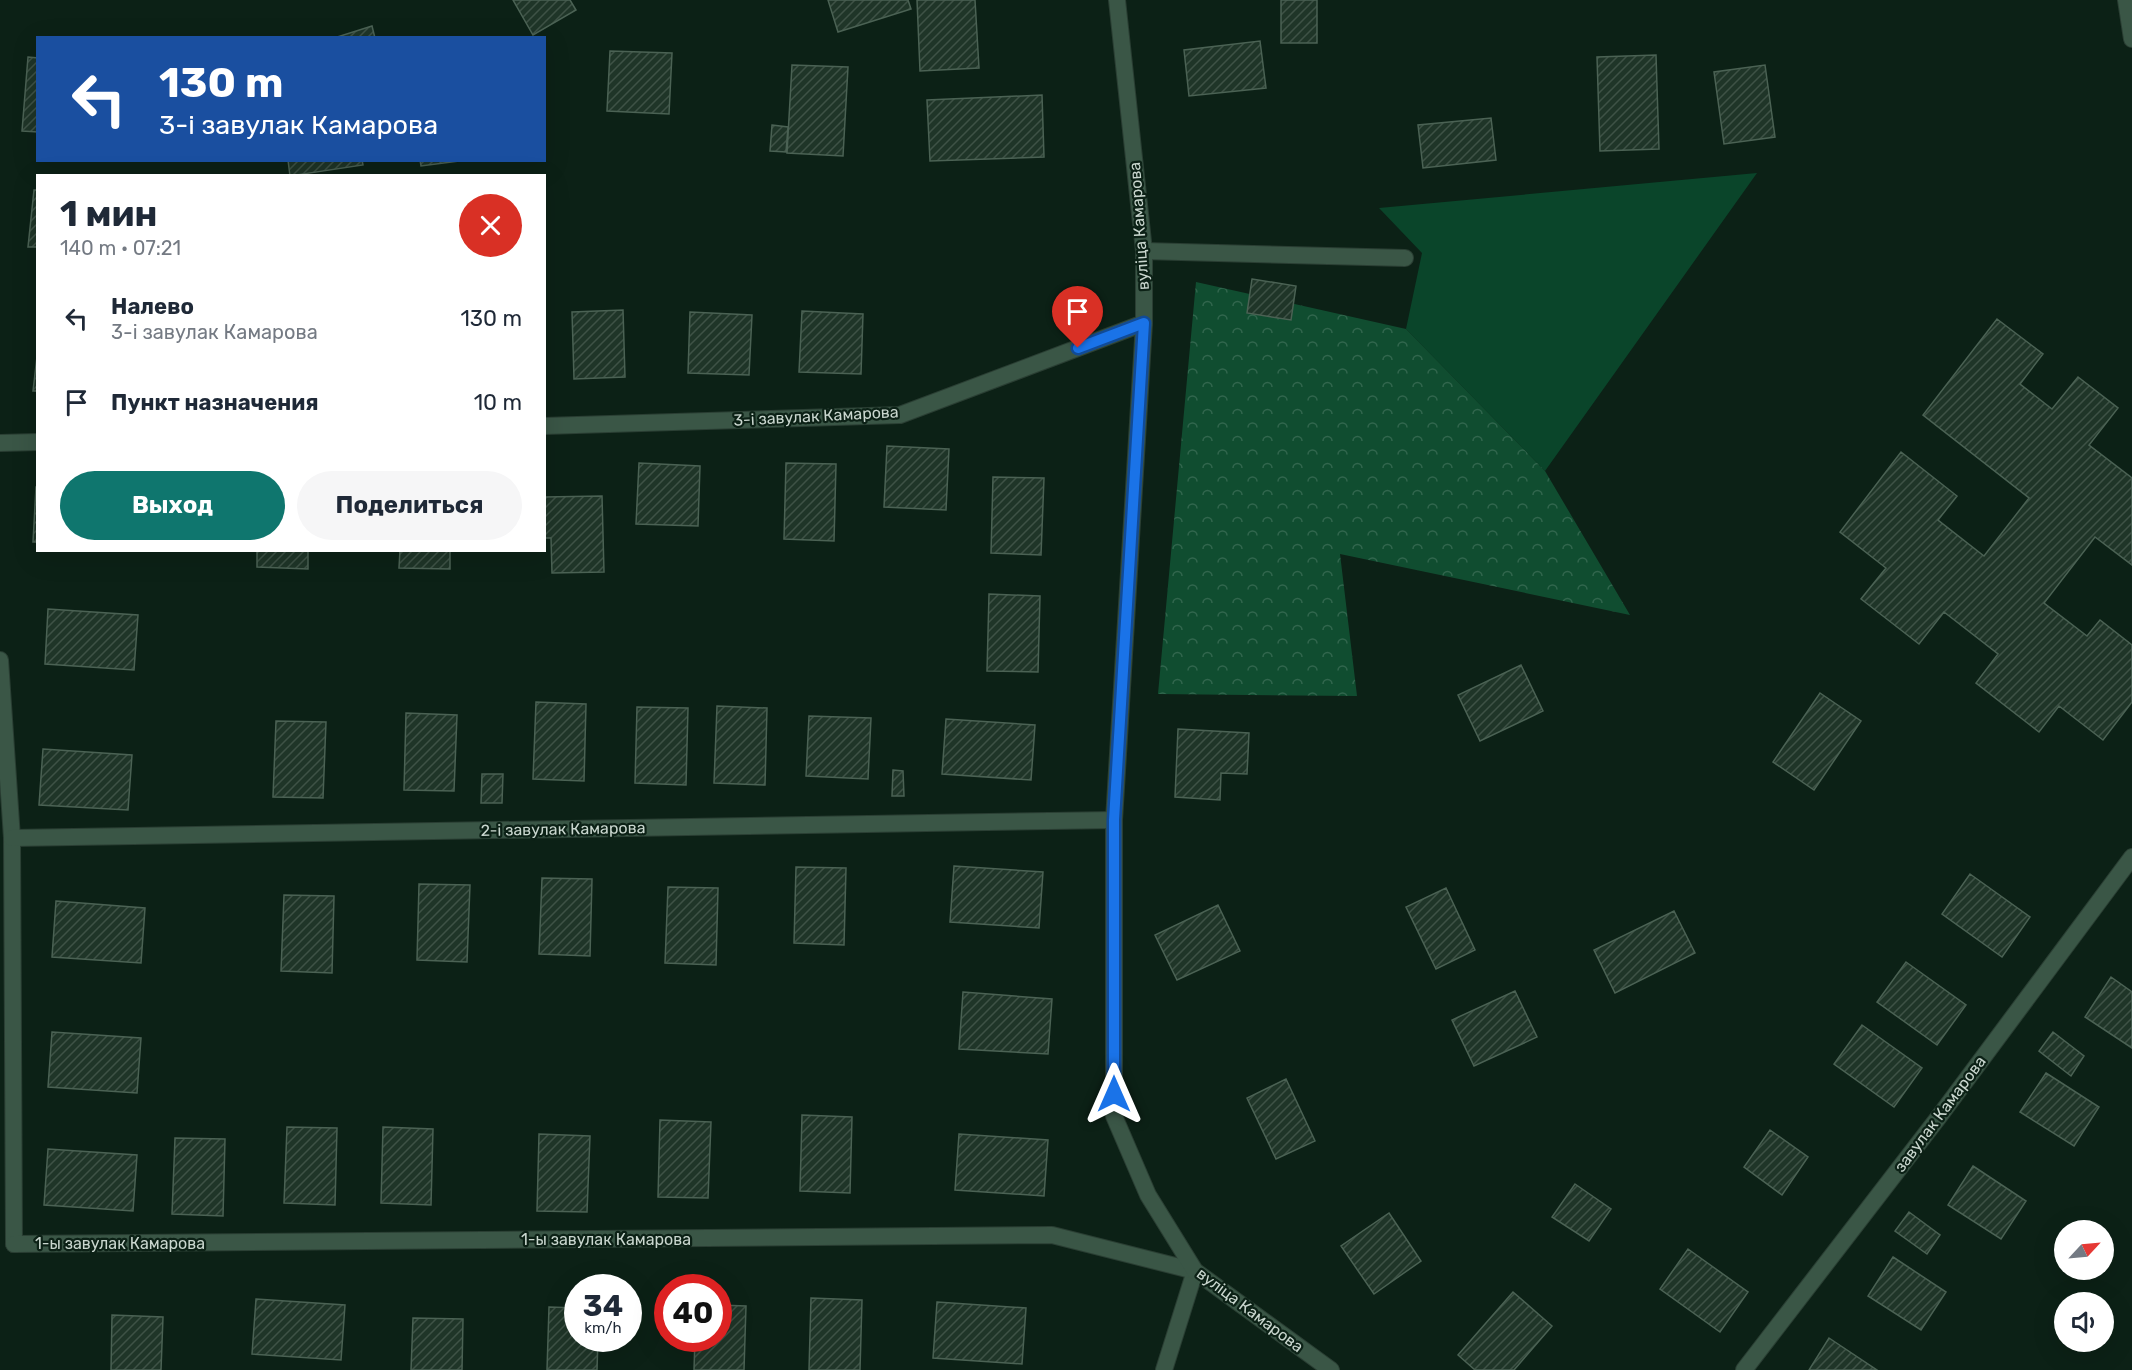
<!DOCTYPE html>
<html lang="ru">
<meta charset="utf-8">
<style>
:root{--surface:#fff;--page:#f6f6f7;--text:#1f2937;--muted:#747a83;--accent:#0f766e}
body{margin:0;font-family:Rubik,sans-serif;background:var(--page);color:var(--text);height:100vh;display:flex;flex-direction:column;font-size:22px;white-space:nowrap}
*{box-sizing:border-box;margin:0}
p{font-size:20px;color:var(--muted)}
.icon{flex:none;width:33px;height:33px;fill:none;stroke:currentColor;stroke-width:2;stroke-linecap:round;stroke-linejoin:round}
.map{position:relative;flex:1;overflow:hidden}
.sheet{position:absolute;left:36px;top:174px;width:510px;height:378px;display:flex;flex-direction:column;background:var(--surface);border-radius:0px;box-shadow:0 6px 24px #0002}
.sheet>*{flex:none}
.guide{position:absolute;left:36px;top:36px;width:510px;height:126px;border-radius:0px;box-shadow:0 6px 24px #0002;background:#1a4fa0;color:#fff;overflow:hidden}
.needle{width:39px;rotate:64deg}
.buttons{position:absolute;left:2054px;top:1220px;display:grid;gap:12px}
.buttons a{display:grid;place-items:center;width:60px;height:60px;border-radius:50%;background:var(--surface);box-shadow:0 6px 24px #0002;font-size:30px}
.speed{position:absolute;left:564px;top:1274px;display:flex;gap:12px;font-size:30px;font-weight:700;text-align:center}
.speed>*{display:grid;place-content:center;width:78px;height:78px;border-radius:50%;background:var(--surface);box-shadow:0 6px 24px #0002;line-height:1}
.speed small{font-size:15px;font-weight:400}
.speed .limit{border:9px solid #d22;background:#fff;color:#111}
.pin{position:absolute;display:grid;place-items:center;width:51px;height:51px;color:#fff;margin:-62px -26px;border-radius:50% 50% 50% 0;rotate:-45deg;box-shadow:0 0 6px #0007}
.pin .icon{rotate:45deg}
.me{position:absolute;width:66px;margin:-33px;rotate:0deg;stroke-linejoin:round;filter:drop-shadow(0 0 4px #0008)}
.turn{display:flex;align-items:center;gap:21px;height:126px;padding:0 24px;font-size:27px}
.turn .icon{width:78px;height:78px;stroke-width:2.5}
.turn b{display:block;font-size:42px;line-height:51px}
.round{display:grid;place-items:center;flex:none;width:63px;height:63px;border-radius:32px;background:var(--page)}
.summary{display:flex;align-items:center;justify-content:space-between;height:102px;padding:0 24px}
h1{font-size:36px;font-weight:700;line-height:45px}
.action{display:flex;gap:12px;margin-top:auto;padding:12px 24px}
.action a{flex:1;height:69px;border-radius:36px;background:var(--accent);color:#fff;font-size:24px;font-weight:700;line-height:69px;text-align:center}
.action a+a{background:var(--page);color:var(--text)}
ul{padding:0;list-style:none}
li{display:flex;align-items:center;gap:18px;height:84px;padding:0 24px}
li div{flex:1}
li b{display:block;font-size:22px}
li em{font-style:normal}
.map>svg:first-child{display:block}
</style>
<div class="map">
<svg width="2132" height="1370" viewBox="0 0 2132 1370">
<defs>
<pattern id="forest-crowns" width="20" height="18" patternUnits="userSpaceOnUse" patternTransform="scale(1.5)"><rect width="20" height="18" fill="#104d30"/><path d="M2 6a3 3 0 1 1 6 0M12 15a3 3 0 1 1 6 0" fill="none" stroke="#31664d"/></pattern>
<pattern id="building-hatch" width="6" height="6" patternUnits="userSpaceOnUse" patternTransform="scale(1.5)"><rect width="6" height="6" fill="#1f3528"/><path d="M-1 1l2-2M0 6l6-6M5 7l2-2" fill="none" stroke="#3e5246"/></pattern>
</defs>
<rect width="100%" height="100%" fill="#0c2116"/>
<path fill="#0a452a" d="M 1757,173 L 1545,471 L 1406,329 L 1422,253 L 1379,208 Z"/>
<path fill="url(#forest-crowns)" d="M 1196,282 L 1406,329 L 1545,471 L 1630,615 L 1340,554 L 1357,696 L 1158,694 Z"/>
<path fill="url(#building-hatch)" stroke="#4b6254" stroke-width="1.5" d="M 513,0 L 570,0 L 576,10 L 533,35 Z
M 828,0 L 908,0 L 911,9 L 838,32 Z
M 917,0 L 975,0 L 979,68 L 920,71 Z
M 1281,0 L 1317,0 L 1317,43 L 1281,43 Z
M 372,26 L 375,38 L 337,38 L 337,37 Z
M 1260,41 L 1266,88 L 1189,96 L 1184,50 Z
M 610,51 L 672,53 L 669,114 L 607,111 Z
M 1656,55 L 1659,149 L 1600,151 L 1597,57 Z
M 28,57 L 38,58 L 38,132 L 22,131 Z
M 792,65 L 848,67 L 843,156 L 787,153 Z
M 1765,65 L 1775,137 L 1724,144 L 1714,72 Z
M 1042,95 L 1044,157 L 930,161 L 927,100 Z
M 1491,118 L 1496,160 L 1423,168 L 1418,125 Z
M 772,125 L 788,127 L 786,152 L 770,151 Z
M 288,160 L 362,160 L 363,165 L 290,176 Z
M 420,160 L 467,160 L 421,166 Z
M 34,190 L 38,190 L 38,247 L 28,247 Z
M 1252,279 L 1296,286 L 1291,320 L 1247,313 Z
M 623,310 L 625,377 L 574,379 L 572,312 Z
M 802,311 L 863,314 L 861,374 L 799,372 Z
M 690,312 L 752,315 L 749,375 L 688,373 Z
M 1997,319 L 2043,354 L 2020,384 L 2052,409 L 2078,377 L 2118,408 L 2089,445 L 2132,478 L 2132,565 L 2095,537 L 2044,603 L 2087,636 L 2100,620 L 2132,645 L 2132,702 L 2103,740 L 2059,706 L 2039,732 L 1976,683 L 1998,654 L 1944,612 L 1919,644 L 1861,599 L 1886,568 L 1840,532 L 1901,452 L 1957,496 L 1938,520 L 1984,556 L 2029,498 L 1923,415 Z
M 38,348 L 38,391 L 33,391 Z
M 887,446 L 949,449 L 946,510 L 884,507 Z
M 639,463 L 700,466 L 698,526 L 636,524 Z
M 786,463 L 836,464 L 834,541 L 784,539 Z
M 993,477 L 1044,478 L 1041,555 L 991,553 Z
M 36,487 L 38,487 L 38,542 L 33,542 Z
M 602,496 L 604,572 L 552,573 L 551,538 L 544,538 L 544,497 Z
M 257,550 L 308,550 L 308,569 L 257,567 Z
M 400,550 L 450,550 L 450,569 L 399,568 Z
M 989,594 L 1040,596 L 1038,672 L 987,671 Z
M 48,609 L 138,615 L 134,670 L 45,664 Z
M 1521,665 L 1543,711 L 1480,741 L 1458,695 Z
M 1820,693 L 1861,721 L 1814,790 L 1773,762 Z
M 536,702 L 586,704 L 584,781 L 533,779 Z
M 717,706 L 767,708 L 765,785 L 714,783 Z
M 637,707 L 688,708 L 686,785 L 635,783 Z
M 406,713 L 457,715 L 454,791 L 404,790 Z
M 809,716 L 871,718 L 868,779 L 806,776 Z
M 946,719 L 1035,725 L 1031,780 L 942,774 Z
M 276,721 L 326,722 L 323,798 L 273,797 Z
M 1178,729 L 1249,733 L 1247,774 L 1221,773 L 1220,800 L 1175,797 Z
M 43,749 L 132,755 L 128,810 L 39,805 Z
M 893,770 L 903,771 L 904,796 L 892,796 Z
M 482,774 L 503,774 L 502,803 L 481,803 Z
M 954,866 L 1043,872 L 1039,928 L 950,922 Z
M 796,867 L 846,868 L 844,945 L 794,943 Z
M 1970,874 L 2030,917 L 2002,957 L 1942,914 Z
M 542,878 L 592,879 L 590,956 L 539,954 Z
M 419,884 L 470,885 L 467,962 L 417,960 Z
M 668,887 L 718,888 L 716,965 L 665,963 Z
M 1446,888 L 1475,950 L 1436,969 L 1406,907 Z
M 284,895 L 334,896 L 332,973 L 281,971 Z
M 56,901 L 145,908 L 141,963 L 52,957 Z
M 1218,905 L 1240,951 L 1177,980 L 1155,935 Z
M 1674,911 L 1695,953 L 1615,993 L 1594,950 Z
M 1906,962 L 1966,1005 L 1937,1045 L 1877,1002 Z
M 2111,977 L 2132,992 L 2132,1048 L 2085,1017 Z
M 1515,991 L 1537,1037 L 1474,1066 L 1452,1020 Z
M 963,992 L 1052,999 L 1048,1054 L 959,1049 Z
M 1862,1025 L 1922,1068 L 1894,1107 L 1834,1064 Z
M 52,1032 L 141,1038 L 137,1093 L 48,1087 Z
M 2053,1032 L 2084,1056 L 2071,1076 L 2039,1051 Z
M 2046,1073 L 2099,1107 L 2074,1146 L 2020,1112 Z
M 1286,1079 L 1315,1141 L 1276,1159 L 1247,1098 Z
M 802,1115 L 852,1117 L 850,1193 L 800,1191 Z
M 660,1120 L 711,1122 L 708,1198 L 658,1197 Z
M 287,1127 L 337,1128 L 335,1205 L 284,1203 Z
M 383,1127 L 433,1129 L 431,1205 L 381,1203 Z
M 1770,1130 L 1808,1157 L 1782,1195 L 1744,1167 Z
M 539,1134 L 590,1136 L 587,1212 L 537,1211 Z
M 959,1134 L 1048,1140 L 1044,1196 L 955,1190 Z
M 175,1138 L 225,1139 L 223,1216 L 172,1214 Z
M 48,1149 L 137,1155 L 133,1211 L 44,1205 Z
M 1973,1166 L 2026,1201 L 2001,1239 L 1948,1205 Z
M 1575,1184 L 1611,1209 L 1589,1241 L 1552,1217 Z
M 1909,1212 L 1940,1235 L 1927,1254 L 1895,1231 Z
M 1389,1213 L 1421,1261 L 1374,1294 L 1341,1246 Z
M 1688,1249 L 1748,1292 L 1720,1332 L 1660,1289 Z
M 1893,1257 L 1946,1292 L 1921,1330 L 1868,1296 Z
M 1513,1292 L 1552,1326 L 1514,1370 L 1475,1370 L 1458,1355 Z
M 811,1298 L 862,1300 L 860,1370 L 809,1370 Z
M 256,1299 L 345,1305 L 341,1360 L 252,1354 Z
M 937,1302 L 1026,1308 L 1022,1364 L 933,1358 Z
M 718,1305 L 746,1306 L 744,1370 L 694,1370 L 695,1338 L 718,1338 Z
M 549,1307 L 578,1308 L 578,1338 L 598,1338 L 597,1370 L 547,1370 Z
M 112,1315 L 163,1317 L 161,1370 L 111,1370 Z
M 413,1318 L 463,1319 L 462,1370 L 411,1370 Z
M 1829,1338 L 1877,1370 L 1809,1370 Z"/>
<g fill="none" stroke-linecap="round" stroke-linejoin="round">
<g stroke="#2a3e33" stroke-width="18">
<path id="service" d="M 2126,0 L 2132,39
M 1144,251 L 1405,258
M 0,660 L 12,838 L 14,1244
M 1164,1370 L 1195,1271"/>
</g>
<g stroke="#2a3e33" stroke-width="18">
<path id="minor" d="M 544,426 L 900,415 L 1144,323
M 0,443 L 38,442
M 12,838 L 1114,820
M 14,1244 L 1052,1235 L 1195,1271
M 1744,1370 L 1938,1118 L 2132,857"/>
</g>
<g stroke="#2a3e33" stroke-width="18">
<path id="tertiary" d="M 1117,0 L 1144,251 L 1144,323 L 1114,820 L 1114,1116 L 1148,1195 L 1195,1271 L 1331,1370"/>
</g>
<use href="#service" stroke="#3a5646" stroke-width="16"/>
<use href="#minor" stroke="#3a5646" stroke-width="16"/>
<use href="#tertiary" stroke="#3a5646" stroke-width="16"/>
</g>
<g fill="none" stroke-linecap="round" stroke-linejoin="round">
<g stroke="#114b97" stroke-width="15">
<path id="route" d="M 1078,348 L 1144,323 L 1114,820 L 1114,1094"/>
</g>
<use href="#route" stroke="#1a73e8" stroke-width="10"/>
</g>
<g text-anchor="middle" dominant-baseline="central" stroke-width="4.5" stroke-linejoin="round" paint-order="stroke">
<g font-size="16" fill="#c9d6ce" stroke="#0c2116">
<text transform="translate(1139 226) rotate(-94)">вуліца Камарова</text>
<text transform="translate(816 416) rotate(-3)">3-і завулак Камарова</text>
<text transform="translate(563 829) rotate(-1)">2-і завулак Камарова</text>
<text transform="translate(1940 1114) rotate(-53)">завулак Камарова</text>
<text x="606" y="1239">1-ы завулак Камарова</text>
<text x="120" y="1243">1-ы завулак Камарова</text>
<text transform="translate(1250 1310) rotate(37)">вуліца Камарова</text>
</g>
</g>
</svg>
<div class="buttons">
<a><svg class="needle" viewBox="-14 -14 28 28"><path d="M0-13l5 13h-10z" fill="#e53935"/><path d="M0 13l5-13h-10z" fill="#747a83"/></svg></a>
<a><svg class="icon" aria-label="sound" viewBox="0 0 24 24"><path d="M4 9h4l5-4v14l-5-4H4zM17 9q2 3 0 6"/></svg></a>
</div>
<div class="speed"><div>34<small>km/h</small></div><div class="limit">40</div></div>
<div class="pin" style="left:1078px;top:348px;background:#d93025"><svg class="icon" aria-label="arrive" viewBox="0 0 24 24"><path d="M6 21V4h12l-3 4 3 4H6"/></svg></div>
<svg class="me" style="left:1114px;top:1094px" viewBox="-20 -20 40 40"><path d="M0-17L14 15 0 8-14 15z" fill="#1a73e8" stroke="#fff" stroke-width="4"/></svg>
<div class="guide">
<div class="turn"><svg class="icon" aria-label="left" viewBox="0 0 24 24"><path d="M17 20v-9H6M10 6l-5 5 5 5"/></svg><div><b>130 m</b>3-і завулак Камарова</div></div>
</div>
<section class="sheet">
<div class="summary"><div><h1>1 мин</h1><p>140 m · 07:21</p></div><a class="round" style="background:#d93025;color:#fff"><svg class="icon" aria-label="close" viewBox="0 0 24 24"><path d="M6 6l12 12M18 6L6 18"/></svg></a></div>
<ul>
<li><svg class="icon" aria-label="left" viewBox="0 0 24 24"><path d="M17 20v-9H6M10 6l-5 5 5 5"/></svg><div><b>Налево</b><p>3-і завулак Камарова</p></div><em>130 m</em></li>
<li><svg class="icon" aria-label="arrive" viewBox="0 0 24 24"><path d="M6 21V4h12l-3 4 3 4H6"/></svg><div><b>Пункт назначения</b></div><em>10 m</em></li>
</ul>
<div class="action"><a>Выход</a><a>Поделиться</a></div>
</section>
</div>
